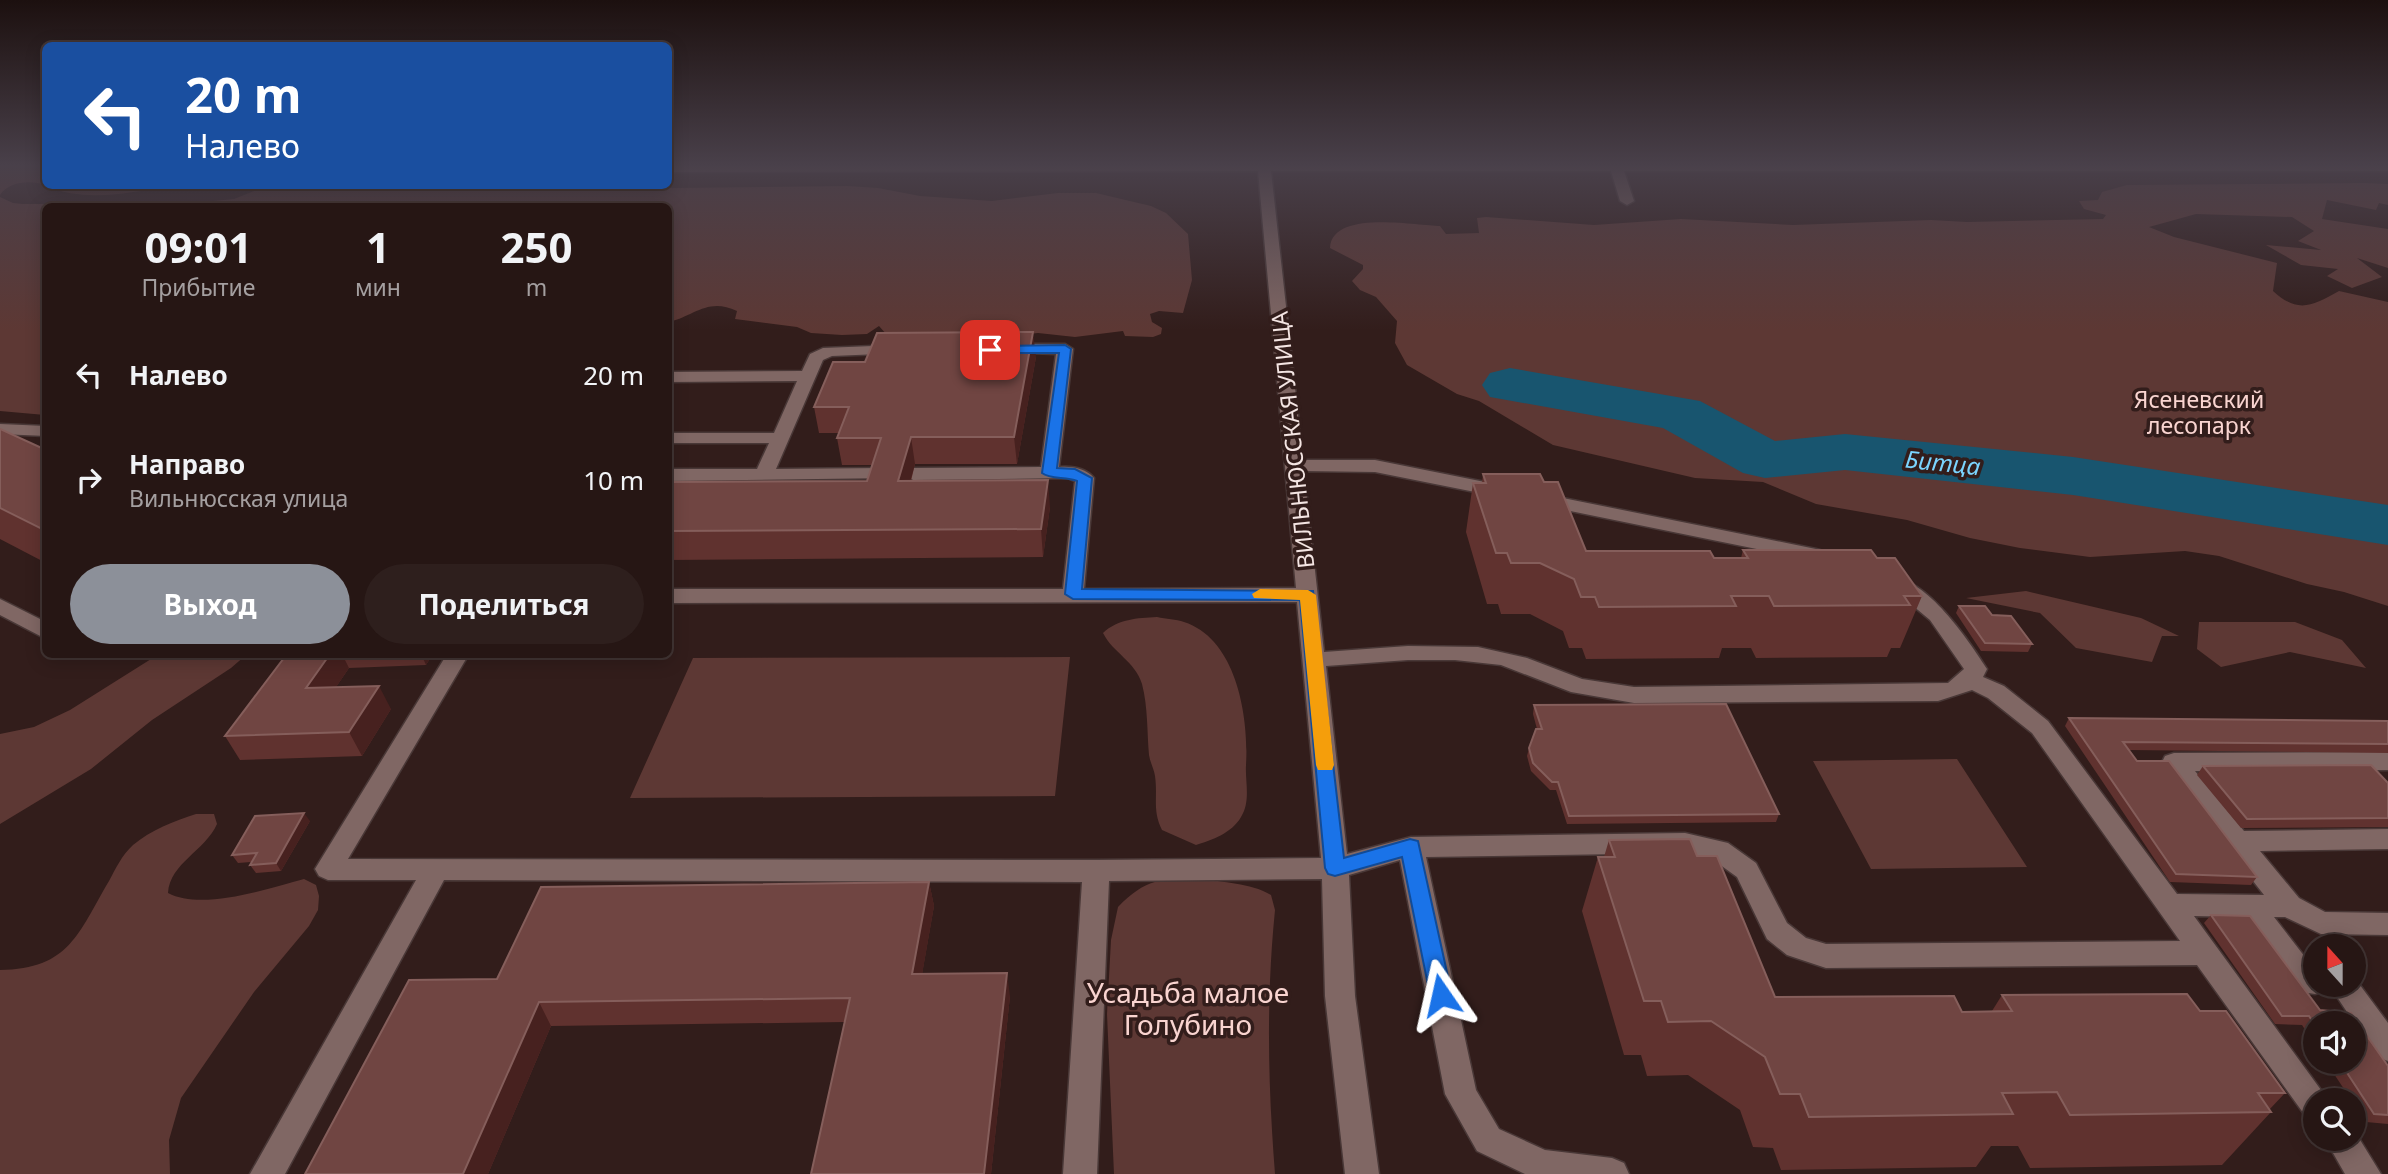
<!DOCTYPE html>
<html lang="ru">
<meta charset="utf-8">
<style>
:root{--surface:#261614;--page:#2e1f1d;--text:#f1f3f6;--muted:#a49fa0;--line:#423534;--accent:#8c9099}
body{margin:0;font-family:"Noto Sans",sans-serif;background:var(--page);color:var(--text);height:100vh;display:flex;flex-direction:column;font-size:26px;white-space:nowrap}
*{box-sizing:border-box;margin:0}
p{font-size:23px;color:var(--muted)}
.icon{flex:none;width:38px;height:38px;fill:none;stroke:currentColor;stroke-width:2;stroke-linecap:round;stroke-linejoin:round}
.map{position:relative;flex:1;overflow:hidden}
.panel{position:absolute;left:42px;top:203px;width:630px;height:455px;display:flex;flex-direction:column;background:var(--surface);border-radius:10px;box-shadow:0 4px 18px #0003,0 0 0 2px var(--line)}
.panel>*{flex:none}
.top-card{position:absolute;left:42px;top:42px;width:630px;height:147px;border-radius:10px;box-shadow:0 4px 18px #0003,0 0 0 2px var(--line);background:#1a4fa0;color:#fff;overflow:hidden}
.needle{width:46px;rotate:339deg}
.controls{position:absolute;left:2303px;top:934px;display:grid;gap:14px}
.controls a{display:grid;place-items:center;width:63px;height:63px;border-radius:50%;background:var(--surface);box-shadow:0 4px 18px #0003,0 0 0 2px var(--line);font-size:35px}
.pin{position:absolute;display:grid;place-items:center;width:60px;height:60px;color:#fff;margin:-30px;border-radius:14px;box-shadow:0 4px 10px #0006}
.me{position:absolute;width:77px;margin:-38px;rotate:349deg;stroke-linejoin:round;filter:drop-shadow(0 0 5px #0008)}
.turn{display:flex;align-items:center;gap:24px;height:147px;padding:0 28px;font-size:32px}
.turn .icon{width:91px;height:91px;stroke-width:2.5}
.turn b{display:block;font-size:49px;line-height:60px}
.eta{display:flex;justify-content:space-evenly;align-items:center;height:119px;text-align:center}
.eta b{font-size:42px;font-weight:700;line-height:49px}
.cta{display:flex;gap:14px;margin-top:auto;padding:14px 28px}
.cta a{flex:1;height:80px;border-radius:42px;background:var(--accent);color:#fff;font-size:28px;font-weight:700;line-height:80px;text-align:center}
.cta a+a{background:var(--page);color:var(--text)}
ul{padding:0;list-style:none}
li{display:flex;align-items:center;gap:21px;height:105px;padding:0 28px}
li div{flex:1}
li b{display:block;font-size:26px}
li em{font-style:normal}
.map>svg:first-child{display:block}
</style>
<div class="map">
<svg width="2388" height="1174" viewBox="0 0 2388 1174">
<rect width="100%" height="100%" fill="#321d1b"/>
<path fill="#5d3834" d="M 0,166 L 45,166 L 45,185 C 31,180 9,181 0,195 Z
M 2364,183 L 2388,184 L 2388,205 L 2379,203 L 2376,210 L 2327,200 L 2322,219 L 2388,229 L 2388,268 L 2357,258 L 2382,277 L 2352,288 L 2327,276 L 2338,269 L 2301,265 L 2266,245 L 2321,250 L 2298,241 L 2314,231 L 2292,217 L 2196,214 L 2149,227 L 2174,237 L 2277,263 L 2273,291 C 2298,314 2312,306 2339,291 L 2388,302 L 2388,606 L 2344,592 L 2307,584 L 2219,556 L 2185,551 L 2090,557 L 2020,548 L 1970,538 L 1907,520 L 1816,504 L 1763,482 L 1695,478 L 1553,445 L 1479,401 L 1457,394 L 1407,365 L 1395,343 L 1397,321 L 1376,297 L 1360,290 L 1352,281 L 1363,269 L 1363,265 L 1330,248 C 1332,209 1416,226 1440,226 L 1446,234 L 1479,233 L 1477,218 L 1486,217 L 1594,225 L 1681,219 L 1793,225 L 1931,220 L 1967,222 L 2103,219 L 2106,215 L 2084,209 L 2079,201 L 2098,200 L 2102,192 L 2127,185 Z
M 47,186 L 165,186 C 130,194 81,202 47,186 Z
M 267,186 L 673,188 L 848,186 L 878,188 L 920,196 L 992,201 L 1058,193 L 1096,193 L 1151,206 L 1166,213 L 1188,234 L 1192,280 L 1183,313 L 1159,311 L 1150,314 L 1152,322 L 1162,328 L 1161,334 L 1153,337 L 1125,336 L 1123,331 L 1075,337 L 1038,333 L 1007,336 L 968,330 L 944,336 L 887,335 L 879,326 L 867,334 L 842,335 L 811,333 L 797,327 L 735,319 L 737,311 C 708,297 694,316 669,322 L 668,206 L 46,206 L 45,415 L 0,411 L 0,197 L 13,203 L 23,204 L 182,204 L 234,199 Z
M 2026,591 L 2141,618 L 2179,636 L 2162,636 L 2152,662 L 2076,648 L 2040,613 L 1966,598 Z
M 1157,617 C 1166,619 1176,619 1184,622 C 1237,639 1249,718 1246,765 C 1245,782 1251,801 1241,817 C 1232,833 1212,840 1196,845 L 1162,830 C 1152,810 1158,797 1155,776 C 1154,769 1150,762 1149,755 C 1147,732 1148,707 1142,684 C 1135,661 1113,653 1103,633 C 1118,619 1137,618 1157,617 Z
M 2199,622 L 2295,622 L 2342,640 L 2366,668 L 2290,652 L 2221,667 L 2197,649 Z
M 159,654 L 246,655 L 231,668 L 152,720 L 91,769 L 0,824 L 0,734 L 34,727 L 70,710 Z
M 1070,657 L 1055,796 L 630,798 L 693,658 Z
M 1957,759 L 2027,867 L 1871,869 L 1813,761 Z
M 196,814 L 214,814 L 217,824 C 205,851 170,863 168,893 C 202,911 267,889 304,879 L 316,885 L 319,896 L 318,910 L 309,926 L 254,992 L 181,1098 L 169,1140 L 170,1174 L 0,1174 L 0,970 C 70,969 78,933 109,881 C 116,868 122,855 133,845 C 151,830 174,821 196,814 Z
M 1199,877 C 1224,884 1249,882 1271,895 L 1275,910 C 1266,1000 1268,1084 1275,1174 L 1114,1174 L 1107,1014 L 1111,940 L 1118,907 C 1145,879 1162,878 1199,877 Z"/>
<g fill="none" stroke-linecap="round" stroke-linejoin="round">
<path fill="#18556f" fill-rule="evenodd" d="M 1510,368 L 1700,401 L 1775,441 L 1845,434 L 2073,457 L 2388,505 L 2388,545 L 2073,495 L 1845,470 L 1765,478 L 1743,473 L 1663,428 L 1490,397 L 1482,385 L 1490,373 Z"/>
<g stroke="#493837" stroke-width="3">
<path id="minor" d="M 668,166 L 2388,166 L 2388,171 L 1624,171 L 1634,201 L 1627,205 L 1620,201 L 1611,171 L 1271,171 L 1303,460 L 1375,460 L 1500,485 L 1510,491 L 1500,497 L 1375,472 L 1304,471 L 1324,652 L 1408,646 L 1478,647 L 1527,658 L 1582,679 L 1634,687 L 1948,683 L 1964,669 L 1930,620 L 1888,585 L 1891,580 C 1923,572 1972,645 1987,669 L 1983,677 L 2004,686 L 2048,721 L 2177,894 L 2264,895 L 2165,768 L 2162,762 L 2165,756 L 2174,753 L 2388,752 L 2388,770 L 2195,771 L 2244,831 L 2388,829 L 2388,849 L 2260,851 L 2299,898 L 2325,912 L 2388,913 L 2388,935 L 2321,934 L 2285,917 L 2274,917 L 2315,970 L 2315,985 L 2328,985 L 2325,991 L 2315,994 L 2295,991 L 2243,917 L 2194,916 L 2329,1101 L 2315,1101 L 2315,1119 L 2304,1114 L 2197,965 L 1826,968 L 1787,955 L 1767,939 L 1737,877 L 1712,859 L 1685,853 L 1426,857 L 1476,1090 L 1499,1129 L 1545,1150 L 1612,1158 L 1624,1163 L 1629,1174 L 1525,1174 L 1477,1151 L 1445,1094 L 1400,860 L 1349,875 L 1355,996 L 1379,1174 L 1345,1174 L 1325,996 L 1322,879 L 1109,881 L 1097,1174 L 1063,1174 L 1082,882 L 444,880 L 285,1174 L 250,1174 L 416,880 L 328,880 L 319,876 L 315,869 L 447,654 L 469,654 L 348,859 L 1096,860 L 1321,858 L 1297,602 L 668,603 L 668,589 L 1063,589 L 1075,481 L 1068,478 L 913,480 L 904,474 L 913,468 L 1041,467 L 1056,354 L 1001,352 L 999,349 L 1001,346 L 1007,344 L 1065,344 L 1073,349 L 1059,467 C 1071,466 1086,468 1094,478 L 1084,589 L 1296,588 L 1258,171 L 668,172 ZM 1408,660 L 1455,660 L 1501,665 L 1571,692 L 1634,703 L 1938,701 L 1972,690 L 1988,698 L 2032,733 L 2180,941 L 1826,944 L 1806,938 L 1787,923 L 1756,863 L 1728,843 L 1685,833 L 1411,837 L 1347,854 L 1326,666 Z
M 898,345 L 904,347 L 906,350 L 904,353 L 832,356 L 823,360 L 776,469 L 883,468 L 890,470 L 892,474 L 890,478 L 668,481 L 668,469 L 757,469 L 769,443 L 668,443 L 668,433 L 774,433 L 797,381 L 668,382 L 668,372 L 802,371 L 810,354 L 823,348 Z
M 0,424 L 46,426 L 46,436 L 0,434 Z
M 1538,493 L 1816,549 L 1823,551 L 1826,555 L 1823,559 L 1816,561 L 1531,503 L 1528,499 Z
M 0,599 L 46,622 L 46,639 L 0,615 Z
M 2354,977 L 2388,1023 L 2388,1061 L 2377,1057 L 2329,985 L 2354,985 Z
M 2354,1130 L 2381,1174 L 2345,1174 L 2325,1139 L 2354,1139 Z"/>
</g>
<use href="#minor" fill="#806764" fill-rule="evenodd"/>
</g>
<path fill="#60322f" d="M 1036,357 L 1017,464 L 915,464 L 911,481 L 1050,507 L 1043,557 L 668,560 L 668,482 L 867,481 L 872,465 L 842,465 L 837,438 L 839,433 L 819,433 L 814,407 Z
M 0,429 L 46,450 L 46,563 L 0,539 Z
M 1483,474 L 1544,482 L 1586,551 L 1714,558 L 1741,558 L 1743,550 L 1877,558 L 1922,596 L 1900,648 L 1891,648 L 1887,657 L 1756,658 L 1751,648 L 1722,648 L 1719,658 L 1586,659 L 1582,648 L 1569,648 L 1563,631 L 1530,614 L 1501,614 L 1498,604 L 1487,604 L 1466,532 L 1473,483 L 1482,483 Z
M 1959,606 L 1992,615 L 2032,644 L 2028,652 L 1981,651 L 1956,613 Z
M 287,654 L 433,654 L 426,665 L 349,668 L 336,687 L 391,709 L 362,756 L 240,760 L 225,736 Z
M 1534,705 L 1779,814 L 1776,822 L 1567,824 L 1556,790 L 1550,790 L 1531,771 L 1527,756 L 1529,748 L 1537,729 L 1533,714 Z
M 2069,718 L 2388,721 L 2388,753 L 2129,750 L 2137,761 L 2257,877 L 2251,885 L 2170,882 L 2065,726 Z
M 2203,766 L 2388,783 L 2388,827 L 2241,828 L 2197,775 Z
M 310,821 L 281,871 L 256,873 L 250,865 L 251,862 L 238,863 L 232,855 Z
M 1609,840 L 1697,856 L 1775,997 L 1962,1012 L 1992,1011 L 2002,995 L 2200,1011 L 2285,1093 L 2269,1110 L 2271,1112 L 2222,1165 L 2030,1168 L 2018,1146 L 1991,1146 L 1976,1167 L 1781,1170 L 1773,1148 L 1753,1147 L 1740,1110 L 1688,1075 L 1647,1076 L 1641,1055 L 1624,1055 L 1582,911 L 1598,857 L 1604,857 Z
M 929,882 L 934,906 L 922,974 L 1010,996 L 991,1174 L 811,1174 L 845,1022 L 551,1026 L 488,1174 L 305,1174 L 497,979 Z
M 2211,915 L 2320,1010 L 2388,1066 L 2388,1124 L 2366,1122 L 2354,1104 L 2354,1101 L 2352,1101 L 2326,1062 L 2354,1062 L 2315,1024 L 2315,1045 L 2302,1025 L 2275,1024 L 2204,923 Z"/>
<path fill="#47211f" d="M 1033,332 L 1036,357 L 1017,464 L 1014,437 Z
M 911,437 L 915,464 L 903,508 L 898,481 Z
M 1048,480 L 1050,507 L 1043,557 L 1041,529 Z
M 330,654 L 342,654 L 349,668 L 319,712 L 306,688 Z
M 421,654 L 433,654 L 426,665 Z
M 379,686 L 391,709 L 362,756 L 349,732 Z
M 304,813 L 310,821 L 281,871 L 276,863 Z
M 929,882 L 934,906 L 918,998 L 912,974 Z
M 1007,973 L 1010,996 L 991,1174 L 984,1174 Z
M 539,1002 L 551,1026 L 488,1174 L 463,1174 Z"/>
<path fill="#704542" stroke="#855e5b" stroke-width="2" d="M 1033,332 L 1014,437 L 911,437 L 898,481 L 1048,480 L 1041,529 L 668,531 L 668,482 L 867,481 L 881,438 L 837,438 L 849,407 L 814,407 L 833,362 L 865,362 L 877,333 Z
M 0,429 L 46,450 L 46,531 L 0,508 Z
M 1483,474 L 1540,474 L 1544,482 L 1558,482 L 1586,551 L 1710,551 L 1714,558 L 1748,558 L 1743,550 L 1871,550 L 1877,558 L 1895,558 L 1922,596 L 1904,596 L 1910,605 L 1774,606 L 1769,596 L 1731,596 L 1736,606 L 1599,607 L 1595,597 L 1581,597 L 1574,579 L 1540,563 L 1511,563 L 1507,553 L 1496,553 L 1473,483 L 1486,483 Z
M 1959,606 L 1985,606 L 1992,615 L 2011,616 L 2032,644 L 1985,643 Z
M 287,654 L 330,654 L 306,688 L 379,686 L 349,732 L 225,736 Z
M 1726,704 L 1779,814 L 1569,816 L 1558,782 L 1552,782 L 1533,763 L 1529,748 L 1536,729 L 1542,729 L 1534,705 Z
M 2069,718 L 2388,721 L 2388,744 L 2123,742 L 2137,761 L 2169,761 L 2257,877 L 2176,874 Z
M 2371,765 L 2388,783 L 2388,818 L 2247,819 L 2203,766 Z
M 304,813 L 276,863 L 250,865 L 257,853 L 232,855 L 255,816 Z
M 1690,839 L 1697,856 L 1717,856 L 1775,997 L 1954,996 L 1962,1012 L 2012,1011 L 2002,995 L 2187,994 L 2200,1011 L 2226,1011 L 2285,1093 L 2258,1093 L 2271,1112 L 2070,1115 L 2057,1092 L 2002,1093 L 2013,1114 L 1809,1117 L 1800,1094 L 1780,1094 L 1765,1057 L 1711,1021 L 1668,1022 L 1661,1001 L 1644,1001 L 1598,857 L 1615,857 L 1609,840 Z
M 929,882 L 912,974 L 1007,973 L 984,1174 L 811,1174 L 850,998 L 539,1002 L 463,1174 L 305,1174 L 409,980 L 497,979 L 541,887 Z
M 2211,915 L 2250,916 L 2320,1010 L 2351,1013 L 2388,1066 L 2388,1115 L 2374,1114 L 2340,1062 L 2354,1062 L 2354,1024 L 2315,1024 L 2315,1025 L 2309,1016 L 2282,1016 Z"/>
<linearGradient id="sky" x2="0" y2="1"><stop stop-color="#1c100f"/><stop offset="0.5" stop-color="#49404a"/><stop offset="1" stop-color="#49404a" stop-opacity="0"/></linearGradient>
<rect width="2388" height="330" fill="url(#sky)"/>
<path fill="#1a73e8" stroke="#114b97" stroke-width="2" d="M 1065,345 L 1071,349 L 1057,468 L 1075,469 L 1092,478 L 1082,589 L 1313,591 L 1344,858 L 1410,839 L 1418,841 L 1452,995 L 1449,1002 L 1441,1005 L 1433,1002 L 1430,995 L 1402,857 L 1335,876 L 1328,874 L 1325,868 L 1300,600 L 1073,599 L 1065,594 L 1077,481 C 1066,476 1051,480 1042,473 L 1059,353 L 990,353 L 984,350 L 990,346 Z"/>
<path fill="#f59e0b" d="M 1260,589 L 1308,590 L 1316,595 L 1334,765 L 1332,770 L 1318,770 L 1316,765 L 1300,600 L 1254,598 L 1252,594 Z"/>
<g text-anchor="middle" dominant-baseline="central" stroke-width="7" stroke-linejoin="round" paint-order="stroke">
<g font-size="23" fill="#f9d4d0" stroke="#321d1b">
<text x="2199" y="399">Ясеневский<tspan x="2199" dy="26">лесопарк</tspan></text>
</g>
<g font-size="23" fill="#f4e5e3" stroke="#321d1b">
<text transform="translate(1292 440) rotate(-96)">ВИЛЬНЮССКАЯ УЛИЦА</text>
</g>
<g font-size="24" font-style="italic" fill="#7bd4fe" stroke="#321d1b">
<text transform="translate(1943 462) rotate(6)">Битца</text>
</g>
<g font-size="28" fill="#f9d4d0" stroke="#321d1b">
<text x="1188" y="992">Усадьба малое<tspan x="1188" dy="32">Голубино</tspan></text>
</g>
</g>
</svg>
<div class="controls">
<a><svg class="needle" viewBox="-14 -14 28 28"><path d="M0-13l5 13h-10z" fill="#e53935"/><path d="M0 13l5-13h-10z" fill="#a49fa0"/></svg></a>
<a><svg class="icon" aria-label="sound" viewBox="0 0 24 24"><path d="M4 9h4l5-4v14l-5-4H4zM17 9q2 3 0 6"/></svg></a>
<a><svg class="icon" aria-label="search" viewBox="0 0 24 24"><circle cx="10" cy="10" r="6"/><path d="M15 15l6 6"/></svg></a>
</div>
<div class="pin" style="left:990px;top:350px;background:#d93025"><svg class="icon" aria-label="arrive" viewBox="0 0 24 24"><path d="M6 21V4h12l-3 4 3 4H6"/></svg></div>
<svg class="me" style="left:1441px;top:995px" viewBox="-20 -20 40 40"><path d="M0-17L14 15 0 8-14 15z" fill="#1a73e8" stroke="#fff" stroke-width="4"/></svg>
<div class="top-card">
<div class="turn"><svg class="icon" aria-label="left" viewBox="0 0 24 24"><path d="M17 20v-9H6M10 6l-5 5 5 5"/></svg><div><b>20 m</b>Налево</div></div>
</div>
<section class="panel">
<div class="eta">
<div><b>09:01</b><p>Прибытие</p></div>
<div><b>1</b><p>мин</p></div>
<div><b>250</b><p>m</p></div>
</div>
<ul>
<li><svg class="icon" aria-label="left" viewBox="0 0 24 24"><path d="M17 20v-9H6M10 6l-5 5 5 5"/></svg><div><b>Налево</b></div><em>20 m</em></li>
<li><svg class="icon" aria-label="right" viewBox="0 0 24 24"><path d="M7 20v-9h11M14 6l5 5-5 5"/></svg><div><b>Направо</b><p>Вильнюсская улица</p></div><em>10 m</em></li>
</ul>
<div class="cta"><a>Выход</a><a>Поделиться</a></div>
</section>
</div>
